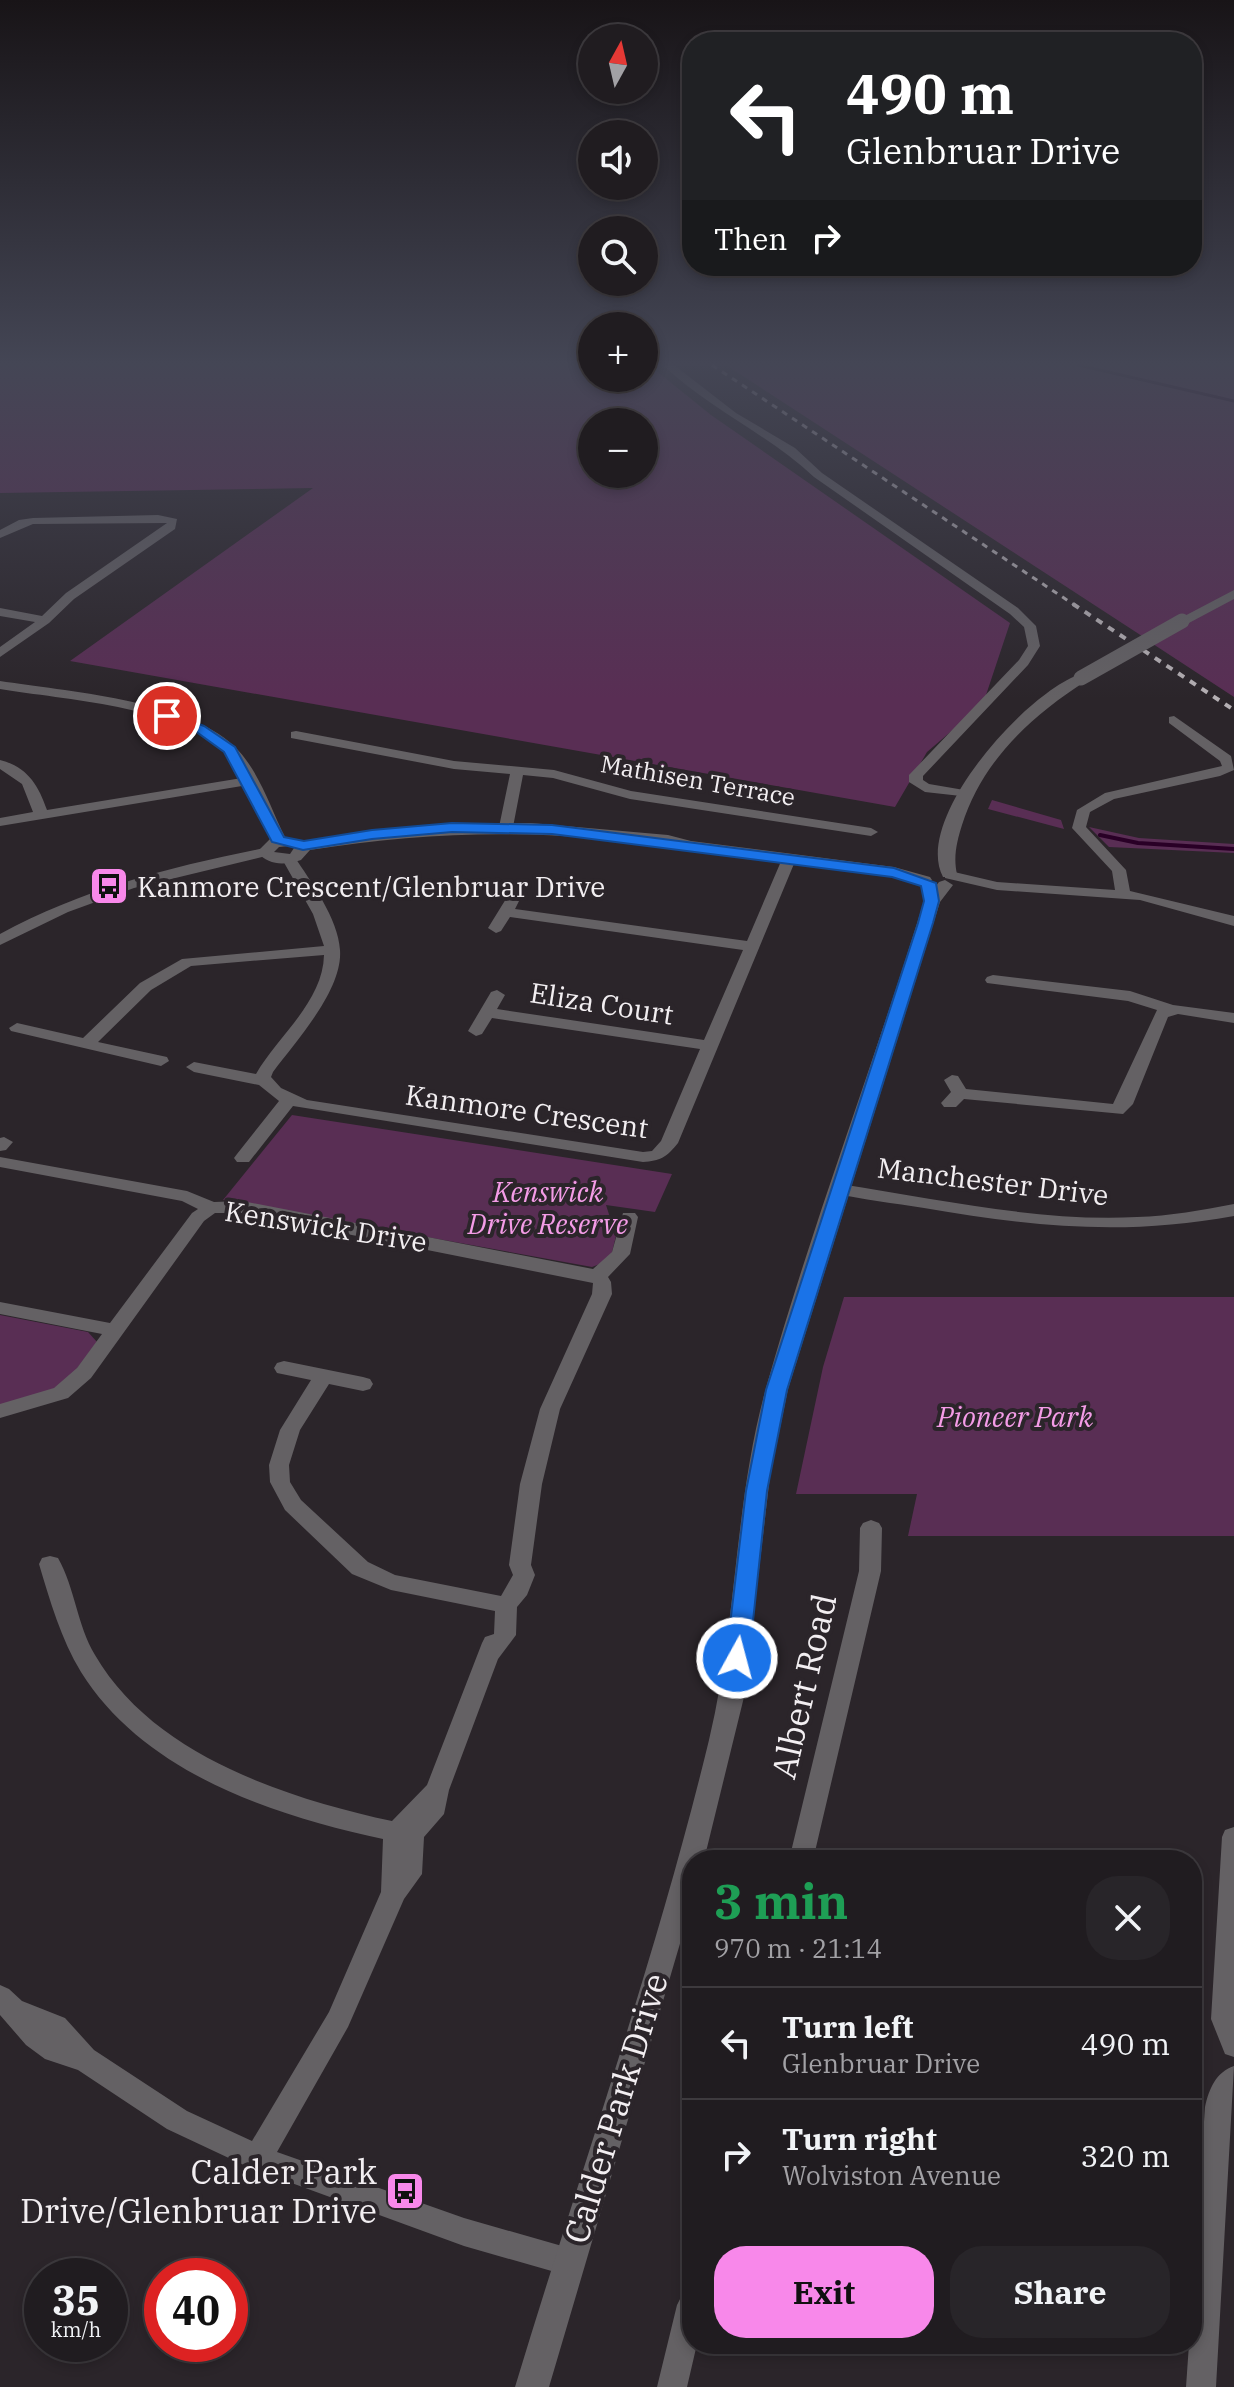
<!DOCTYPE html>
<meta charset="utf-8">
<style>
:root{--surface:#201c20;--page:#282529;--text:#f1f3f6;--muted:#a2a1a5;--line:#3d3a3e;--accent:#f888ea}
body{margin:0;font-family:"IBM Plex Serif",serif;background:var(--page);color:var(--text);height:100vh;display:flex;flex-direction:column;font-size:30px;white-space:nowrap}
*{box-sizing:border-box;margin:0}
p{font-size:26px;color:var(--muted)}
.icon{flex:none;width:44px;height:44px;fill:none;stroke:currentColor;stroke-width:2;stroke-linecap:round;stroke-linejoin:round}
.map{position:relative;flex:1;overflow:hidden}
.details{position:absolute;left:682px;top:1850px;width:520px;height:504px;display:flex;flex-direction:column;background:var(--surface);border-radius:32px;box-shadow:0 4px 12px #0003,0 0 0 2px var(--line)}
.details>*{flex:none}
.hud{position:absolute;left:682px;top:32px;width:520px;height:244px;border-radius:32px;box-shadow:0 4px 12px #0003,0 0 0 2px var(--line);background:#202124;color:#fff;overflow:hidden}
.needle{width:52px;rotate:8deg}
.fabs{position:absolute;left:578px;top:24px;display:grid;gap:16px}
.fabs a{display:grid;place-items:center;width:80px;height:80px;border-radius:50%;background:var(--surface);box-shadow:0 4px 12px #0003,0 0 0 2px var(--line);font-size:40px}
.speed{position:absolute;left:24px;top:2258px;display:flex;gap:16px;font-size:40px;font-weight:700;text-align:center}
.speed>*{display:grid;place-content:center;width:104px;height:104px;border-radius:50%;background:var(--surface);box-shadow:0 4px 12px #0003,0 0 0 2px var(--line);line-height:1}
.speed small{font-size:20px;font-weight:400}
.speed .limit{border:12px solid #d22;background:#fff;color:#111}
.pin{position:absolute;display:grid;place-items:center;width:68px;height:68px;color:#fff;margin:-34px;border:4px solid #fff;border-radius:50%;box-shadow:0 2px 8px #0007}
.me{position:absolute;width:88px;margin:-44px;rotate:7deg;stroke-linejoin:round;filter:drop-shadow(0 0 6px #0008)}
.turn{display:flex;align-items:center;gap:28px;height:168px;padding:0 32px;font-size:36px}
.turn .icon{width:104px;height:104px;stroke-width:2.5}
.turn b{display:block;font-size:56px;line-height:68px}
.then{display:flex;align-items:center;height:76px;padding:0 32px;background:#0003;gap:16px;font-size:30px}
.round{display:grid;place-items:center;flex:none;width:84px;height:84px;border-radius:32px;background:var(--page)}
.headline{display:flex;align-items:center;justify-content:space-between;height:136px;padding:0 32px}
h1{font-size:48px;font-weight:800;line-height:60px;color:#1e9e55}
.primary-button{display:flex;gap:16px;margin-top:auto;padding:16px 32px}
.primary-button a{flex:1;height:92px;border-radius:32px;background:var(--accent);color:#111;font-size:32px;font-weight:800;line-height:92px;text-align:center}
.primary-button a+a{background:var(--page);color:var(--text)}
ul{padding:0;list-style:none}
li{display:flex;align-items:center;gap:24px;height:112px;padding:0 32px;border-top:2px solid var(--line)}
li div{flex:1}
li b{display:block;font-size:30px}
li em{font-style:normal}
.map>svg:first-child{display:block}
</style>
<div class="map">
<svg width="1234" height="2387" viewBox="0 0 1234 2387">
<rect width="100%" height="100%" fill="#2b252a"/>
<path fill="#592e54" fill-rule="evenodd" d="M 0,365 L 592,365 L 592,378 L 644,378 L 644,365 L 649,365 L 711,415 L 1010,623 L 983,704 L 927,752 L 895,807 L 70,661 L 313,488 L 0,493 ZM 592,422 L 644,422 L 644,474 L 592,474 Z
M 726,365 L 1234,365 L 1234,592 L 1145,638 Z
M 1234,597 L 1234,697 L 1153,644 L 1186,622 Z
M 992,800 L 1061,820 L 1064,829 L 988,809 Z
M 1089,827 L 1139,838 L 1234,844 L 1234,853 L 1109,847 Z
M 292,1115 L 672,1174 L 655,1212 L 606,1205 L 616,1236 L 610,1260 L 592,1267 L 223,1200 Z
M 844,1297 L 1234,1297 L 1234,1536 L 908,1536 L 917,1494 L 796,1494 L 823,1367 Z
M 0,1315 L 88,1332 L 97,1342 L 63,1387 L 0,1406 Z"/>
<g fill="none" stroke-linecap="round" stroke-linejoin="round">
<path stroke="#290026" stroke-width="3" d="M 1078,365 L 1234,401"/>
<path stroke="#290026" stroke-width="4" d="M 1100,835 L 1138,843 L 1234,849"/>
<path fill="#646164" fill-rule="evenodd" d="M 663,365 L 674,365 L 736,413 L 795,448 L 822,473 L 1018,608 L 1036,626 L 1040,646 L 1028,665 L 923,776 L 923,780 L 929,784 L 970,791 L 970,797 L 925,792 L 909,782 L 909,775 L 1019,660 L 1028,646 L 1024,627 L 1010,614 L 814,477 C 768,434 709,409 663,365 Z
M 158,515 L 177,519 L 175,529 L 74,599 L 49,623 L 0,657 L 0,647 L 35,622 L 0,616 L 0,608 L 42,616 L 66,593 L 167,523 L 33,524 L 0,538 L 0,530 L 19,520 L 33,518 Z
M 1174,716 L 1231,756 L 1234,770 L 1220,776 L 1114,799 L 1090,812 L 1086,827 L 1126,870 L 1130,891 L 1234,916 L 1234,926 L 1140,900 L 997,890 L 945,878 L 945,872 L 950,871 L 997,882 L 1115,890 L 1112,871 L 1072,828 L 1077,810 L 1105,793 L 1222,766 L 1220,761 L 1169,723 L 1169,717 Z
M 296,731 L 454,761 L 554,770 L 631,791 L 871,828 L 878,832 L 871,836 L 630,799 L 553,778 L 523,775 L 513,827 L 506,831 L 499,827 L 510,774 L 454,769 L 291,738 L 291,732 Z
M 0,760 C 27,767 38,784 47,810 L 248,777 L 255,781 L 248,785 L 0,826 L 0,818 L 33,812 L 22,784 L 0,769 Z
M 265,848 L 270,849 L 270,855 L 134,888 L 68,912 L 0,945 L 0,934 C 83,889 173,866 265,848 Z
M 289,855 L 294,856 C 311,882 338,918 340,950 C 343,990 296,1041 273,1072 L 271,1077 L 281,1088 L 307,1100 L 643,1152 L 652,1151 L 661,1141 L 700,1049 L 492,1018 L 482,1034 L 476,1036 L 468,1031 L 491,992 L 497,990 L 505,995 L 497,1009 L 704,1040 L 743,950 L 510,917 L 501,931 L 496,933 L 488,928 L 509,894 L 514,893 L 521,897 L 515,909 L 747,941 L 782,859 L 789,855 L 796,859 L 678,1143 C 667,1157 660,1161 643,1162 L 293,1106 L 249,1162 L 237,1162 L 234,1158 L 237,1154 L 279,1101 L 259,1085 L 194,1072 L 186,1067 L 194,1062 L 256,1074 C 277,1037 323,1002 324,955 L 191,966 L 151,990 L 98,1042 L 167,1057 L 169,1061 L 161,1066 L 11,1031 L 9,1028 L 17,1023 L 83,1038 L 140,983 L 182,959 L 324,946 L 313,914 L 282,859 Z
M 993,975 L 1130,991 L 1173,1005 L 1234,1013 L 1234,1023 L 1178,1014 L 1168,1017 L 1133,1104 L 1123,1114 L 964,1099 L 956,1107 L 944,1107 L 941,1103 L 951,1092 L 944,1080 L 952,1075 L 958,1076 L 966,1089 L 1113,1104 L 1157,1010 L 1128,1001 L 987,983 L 985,980 L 987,977 Z
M 4,1137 L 13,1142 L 6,1150 L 0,1151 L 0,1138 Z
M 0,1157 L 187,1191 L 214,1202 L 242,1201 L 593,1269 L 612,1252 L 623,1213 L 635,1213 L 638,1217 L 630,1254 L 608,1277 L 611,1282 L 612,1294 L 560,1409 L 542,1484 L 531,1565 L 535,1575 L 527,1595 L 517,1607 L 516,1635 L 498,1659 L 449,1790 L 444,1814 L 424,1837 L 422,1874 L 404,1899 L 348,2027 L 277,2152 L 464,2218 L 569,2248 L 579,2252 L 584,2262 L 579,2272 L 569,2276 L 464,2246 L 248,2167 L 167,2129 L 78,2070 L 45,2059 L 26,2045 L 0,2015 L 0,1985 L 9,1989 L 22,2001 L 65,2018 L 94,2050 L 187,2111 L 252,2141 L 329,2012 L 381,1892 L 383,1839 C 274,1816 144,1773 81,1672 C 61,1639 50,1601 39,1564 L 42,1558 L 50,1556 L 58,1558 C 75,1588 77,1625 95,1655 C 153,1755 286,1798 392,1821 L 427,1785 L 482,1643 L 485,1637 L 494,1634 L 495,1611 L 391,1590 L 352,1574 L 285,1510 L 270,1482 L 269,1465 L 280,1430 L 311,1380 L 277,1373 L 274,1368 L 277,1363 L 284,1361 L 363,1377 L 370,1379 L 373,1384 L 370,1389 L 363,1391 L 329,1384 L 300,1430 L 289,1465 L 290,1482 L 301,1500 L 368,1562 L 395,1575 L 501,1596 L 513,1575 L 509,1565 L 520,1484 L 540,1409 L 592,1294 L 593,1283 L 242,1213 L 215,1213 L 204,1221 L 91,1378 L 68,1398 L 0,1418 L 0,1404 L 54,1388 L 77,1368 L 102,1334 L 0,1314 L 0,1302 L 110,1323 L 192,1213 L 198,1209 L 182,1201 L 0,1167 Z
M 840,1184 C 938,1199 1038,1222 1137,1217 C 1170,1216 1202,1210 1234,1204 L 1234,1216 C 1125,1236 1033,1227 924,1208 C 894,1203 863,1200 834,1193 L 831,1189 Z
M 871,1520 L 879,1523 L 882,1528 L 881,1571 L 813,1860 L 789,1860 L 859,1571 L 860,1528 L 863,1523 Z
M 1234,1827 L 1234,2057 L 1225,2054 L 1211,2019 L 1222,1837 L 1225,1830 Z
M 1234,2066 L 1216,2387 L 1186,2387 L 1189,2344 L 1192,2344 L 1192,2298 L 1205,2107 C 1209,2089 1216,2072 1234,2066 Z
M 692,2290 L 692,2344 L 697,2344 L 687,2387 L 657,2387 L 677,2305 L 682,2295 Z"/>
<path fill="#646164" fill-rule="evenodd" d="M 1234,590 L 1234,599 L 1187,624 L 1175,621 Z
M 1081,674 L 1088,678 L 1086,681 C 1030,717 983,760 962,825 C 957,841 953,857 957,874 L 955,877 L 943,877 C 912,819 1027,691 1081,674 Z
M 0,681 C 64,691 187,700 234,746 C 259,770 270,807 285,837 L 305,841 L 372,830 L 452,823 L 531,823 L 668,835 L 691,841 L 894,867 L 930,877 L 932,880 L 924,885 L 893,877 L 690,851 C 658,843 625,841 592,838 C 496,830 405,835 310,850 L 301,860 C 285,865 269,866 257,852 L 270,839 C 256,811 247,775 224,752 C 175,705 65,700 0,689 ZM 289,846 L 294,848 L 290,854 L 274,852 L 279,847 Z
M 945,880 L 953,885 L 940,902 L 788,1389 L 770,1476 L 744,1697 L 704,1860 L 692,1860 L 692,1903 L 549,2387 L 515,2387 C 580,2172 656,1959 709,1740 C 737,1624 734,1503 766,1388 C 812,1224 874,1064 924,901 L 939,882 Z"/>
<path stroke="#b5b0b4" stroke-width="3" stroke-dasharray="6 6" stroke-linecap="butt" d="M 712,365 L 1076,606"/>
<path stroke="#b5b0b4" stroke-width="4" stroke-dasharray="7 7" stroke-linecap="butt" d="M 1073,604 L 1234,710"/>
<path stroke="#646164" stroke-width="15" d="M 1081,678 L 1182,621"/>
</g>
<linearGradient id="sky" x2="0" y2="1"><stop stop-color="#181417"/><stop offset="0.52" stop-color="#444655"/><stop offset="1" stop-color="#444655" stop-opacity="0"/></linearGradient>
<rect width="1234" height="699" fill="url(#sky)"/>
<path fill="#1a73e8" stroke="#114b97" stroke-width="2" d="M 167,712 L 204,726 L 235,747 L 284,837 L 304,841 L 372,830 L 452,823 L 552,825 L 894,868 L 936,883 L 939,901 L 933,923 L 787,1390 L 767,1491 L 749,1658 L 746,1665 L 737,1667 L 729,1665 L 726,1658 L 746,1491 L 766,1390 L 918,923 L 924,901 L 921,886 L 892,877 L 552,834 L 452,832 L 372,839 L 303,850 L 272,842 L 224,752 L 195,731 L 163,719 L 163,714 Z"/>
<defs>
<g id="bus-square" transform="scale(2)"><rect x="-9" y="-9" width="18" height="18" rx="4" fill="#f888ea" stroke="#2b252a"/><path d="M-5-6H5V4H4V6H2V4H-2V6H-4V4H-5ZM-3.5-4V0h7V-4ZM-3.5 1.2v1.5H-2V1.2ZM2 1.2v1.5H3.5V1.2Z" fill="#111"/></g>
</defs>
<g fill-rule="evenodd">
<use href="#bus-square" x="109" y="886"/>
<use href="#bus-square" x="405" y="2191"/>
</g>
<g text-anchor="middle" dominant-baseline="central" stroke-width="8" stroke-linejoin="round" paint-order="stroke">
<g font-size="24" fill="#f2eef1" stroke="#2b252a">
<text transform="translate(698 780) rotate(10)">Mathisen Terrace</text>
</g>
<g font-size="28" fill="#f2eef1" stroke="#2b252a" text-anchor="start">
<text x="137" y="886">Kanmore Crescent/Glenbruar Drive</text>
</g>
<g font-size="28" fill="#f2eef1" stroke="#2b252a">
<text transform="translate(602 1003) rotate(9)">Eliza Court</text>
<text transform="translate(527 1111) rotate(8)">Kanmore Crescent</text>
<text transform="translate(993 1181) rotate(7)">Manchester Drive</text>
<text transform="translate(326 1226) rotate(9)">Kenswick Drive</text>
</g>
<g font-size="28" font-style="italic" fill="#f49ce7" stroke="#2b252a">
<text x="548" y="1191">Kenswick<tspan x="548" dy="32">Drive Reserve</tspan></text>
<text x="1015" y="1416">Pioneer Park</text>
</g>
<g font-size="34" fill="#f2eef1" stroke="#2b252a">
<text transform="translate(803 1686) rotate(-77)">Albert Road</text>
<text transform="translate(615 2108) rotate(-73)">Calder Park Drive</text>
</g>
<g font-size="34" fill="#f2eef1" stroke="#2b252a" text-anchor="end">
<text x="377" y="2171">Calder Park<tspan x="377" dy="39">Drive/Glenbruar Drive</tspan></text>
</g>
</g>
</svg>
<div class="fabs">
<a><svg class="needle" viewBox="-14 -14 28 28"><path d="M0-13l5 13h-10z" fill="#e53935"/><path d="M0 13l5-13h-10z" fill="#a2a1a5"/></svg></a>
<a><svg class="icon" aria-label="sound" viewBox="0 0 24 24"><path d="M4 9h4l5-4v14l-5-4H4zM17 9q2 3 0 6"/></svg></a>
<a><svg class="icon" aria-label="search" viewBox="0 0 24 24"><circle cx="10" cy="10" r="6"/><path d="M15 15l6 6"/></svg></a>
<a>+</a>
<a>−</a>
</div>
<div class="speed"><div>35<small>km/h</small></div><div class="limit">40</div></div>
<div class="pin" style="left:167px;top:716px;background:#d93025"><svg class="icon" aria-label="arrive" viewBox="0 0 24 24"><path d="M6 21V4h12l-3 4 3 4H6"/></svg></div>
<svg class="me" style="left:737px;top:1658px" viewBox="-20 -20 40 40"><circle r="17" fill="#1a73e8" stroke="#fff" stroke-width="3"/><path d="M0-11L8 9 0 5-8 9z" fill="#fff"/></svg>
<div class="hud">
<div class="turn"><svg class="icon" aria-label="left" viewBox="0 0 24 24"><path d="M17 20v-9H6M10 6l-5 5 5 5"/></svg><div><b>490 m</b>Glenbruar Drive</div></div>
<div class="then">Then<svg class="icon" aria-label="right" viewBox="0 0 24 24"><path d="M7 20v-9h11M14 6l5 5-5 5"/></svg></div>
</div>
<section class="details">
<div class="headline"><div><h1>3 min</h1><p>970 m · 21:14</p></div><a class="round"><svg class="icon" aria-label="close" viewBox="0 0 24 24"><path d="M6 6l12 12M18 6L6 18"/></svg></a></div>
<ul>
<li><svg class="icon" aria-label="left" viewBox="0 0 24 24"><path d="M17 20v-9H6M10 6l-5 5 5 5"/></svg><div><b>Turn left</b><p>Glenbruar Drive</p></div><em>490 m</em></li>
<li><svg class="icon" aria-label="right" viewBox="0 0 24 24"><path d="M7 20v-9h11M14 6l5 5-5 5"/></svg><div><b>Turn right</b><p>Wolviston Avenue</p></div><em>320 m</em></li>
</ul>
<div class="primary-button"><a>Exit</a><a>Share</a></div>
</section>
</div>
